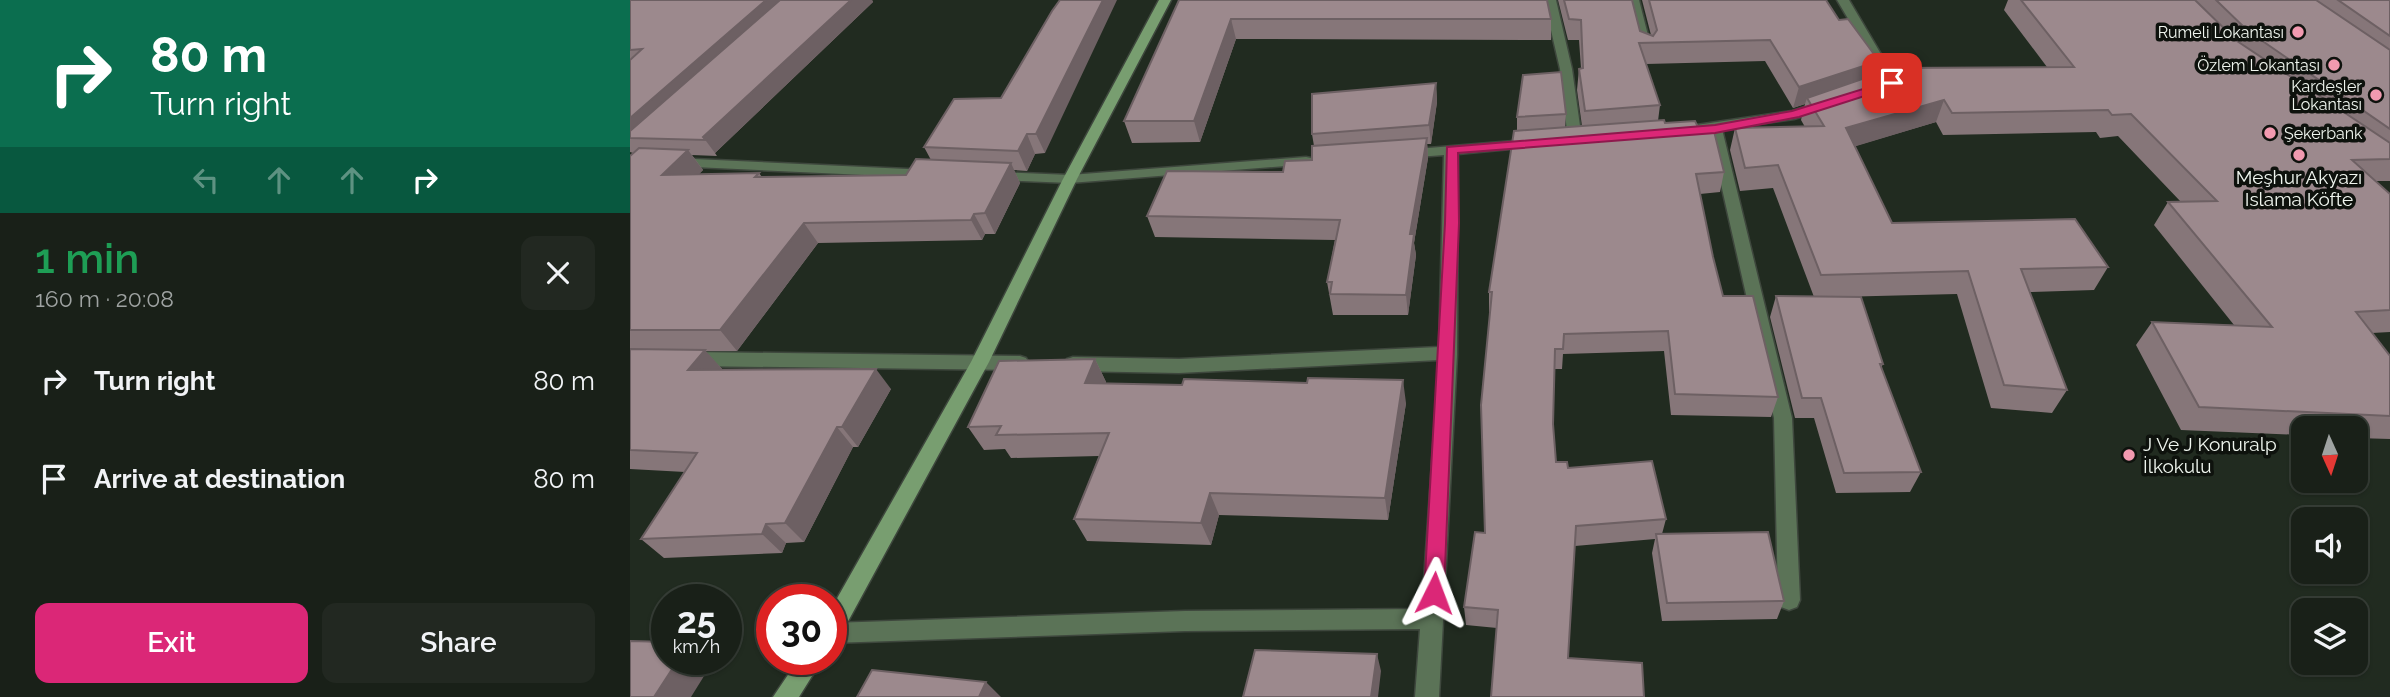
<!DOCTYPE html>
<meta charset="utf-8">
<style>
:root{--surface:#192018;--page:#222821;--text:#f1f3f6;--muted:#9fa3a2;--line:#373e37;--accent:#db2777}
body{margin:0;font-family:Raleway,sans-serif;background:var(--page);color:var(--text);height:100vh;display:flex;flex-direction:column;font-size:26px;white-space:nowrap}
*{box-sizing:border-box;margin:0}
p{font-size:23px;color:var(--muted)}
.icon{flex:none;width:38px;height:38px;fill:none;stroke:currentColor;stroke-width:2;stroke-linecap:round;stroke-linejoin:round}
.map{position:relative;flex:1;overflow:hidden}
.details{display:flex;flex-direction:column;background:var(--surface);width:630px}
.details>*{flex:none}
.banner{background:#0b6e4f;color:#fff;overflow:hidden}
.needle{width:46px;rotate:177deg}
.tools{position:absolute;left:1661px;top:416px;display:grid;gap:14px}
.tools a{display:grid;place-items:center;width:77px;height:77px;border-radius:14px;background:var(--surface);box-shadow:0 2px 5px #0004,0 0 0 2px var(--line);font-size:35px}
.speed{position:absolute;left:21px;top:584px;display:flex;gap:14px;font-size:35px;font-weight:700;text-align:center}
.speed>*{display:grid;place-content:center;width:91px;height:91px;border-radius:50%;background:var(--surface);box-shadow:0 2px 5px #0004,0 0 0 2px var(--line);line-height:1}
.speed small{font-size:18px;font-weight:400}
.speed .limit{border:10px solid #d22;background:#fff;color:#111}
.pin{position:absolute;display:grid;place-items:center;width:60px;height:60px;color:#fff;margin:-30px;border-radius:14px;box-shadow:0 4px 10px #0006}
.me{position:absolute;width:77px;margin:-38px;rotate:3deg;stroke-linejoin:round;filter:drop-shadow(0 0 5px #0008)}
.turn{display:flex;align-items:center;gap:24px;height:147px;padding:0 35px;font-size:32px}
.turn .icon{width:91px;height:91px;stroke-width:2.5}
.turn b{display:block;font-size:49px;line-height:60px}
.lanes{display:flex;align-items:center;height:66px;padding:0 35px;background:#0003;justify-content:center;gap:35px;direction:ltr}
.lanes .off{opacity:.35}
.round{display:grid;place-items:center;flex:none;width:74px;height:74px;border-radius:14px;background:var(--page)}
.summary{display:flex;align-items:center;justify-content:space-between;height:119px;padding:0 35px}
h1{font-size:42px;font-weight:600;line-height:52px;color:#1e9e55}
.action{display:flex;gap:14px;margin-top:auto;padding:14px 35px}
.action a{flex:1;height:80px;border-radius:14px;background:var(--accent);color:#fff;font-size:28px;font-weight:600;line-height:80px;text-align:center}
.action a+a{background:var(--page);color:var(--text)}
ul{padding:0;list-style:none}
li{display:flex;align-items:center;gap:21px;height:98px;padding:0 35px}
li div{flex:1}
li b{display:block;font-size:26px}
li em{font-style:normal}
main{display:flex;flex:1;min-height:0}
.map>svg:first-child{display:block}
</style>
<main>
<section class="details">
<div class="banner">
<div class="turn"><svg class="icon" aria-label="right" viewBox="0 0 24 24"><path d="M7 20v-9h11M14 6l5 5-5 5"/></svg><div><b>80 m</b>Turn right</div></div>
<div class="lanes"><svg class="icon off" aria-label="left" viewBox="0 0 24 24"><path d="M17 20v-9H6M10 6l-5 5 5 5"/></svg><svg class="icon off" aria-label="ahead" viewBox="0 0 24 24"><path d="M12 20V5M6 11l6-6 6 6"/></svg><svg class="icon off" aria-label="ahead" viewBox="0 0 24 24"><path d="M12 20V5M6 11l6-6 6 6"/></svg><svg class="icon" aria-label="right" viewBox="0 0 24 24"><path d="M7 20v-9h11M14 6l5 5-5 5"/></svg></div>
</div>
<div class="summary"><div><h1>1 min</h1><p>160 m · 20:08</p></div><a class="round"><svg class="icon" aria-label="close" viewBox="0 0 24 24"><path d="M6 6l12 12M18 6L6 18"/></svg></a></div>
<ul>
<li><svg class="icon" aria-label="right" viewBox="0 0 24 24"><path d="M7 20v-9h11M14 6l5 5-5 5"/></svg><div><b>Turn right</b></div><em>80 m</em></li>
<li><svg class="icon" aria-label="arrive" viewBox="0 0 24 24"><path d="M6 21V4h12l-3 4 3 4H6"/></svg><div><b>Arrive at destination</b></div><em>80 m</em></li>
</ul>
<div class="action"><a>Exit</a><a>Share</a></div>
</section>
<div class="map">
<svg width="1760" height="697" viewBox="0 0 1760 697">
<rect width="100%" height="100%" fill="#212b20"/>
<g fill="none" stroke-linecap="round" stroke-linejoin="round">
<g stroke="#3e473d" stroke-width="3">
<path id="minor" d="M 914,0 L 926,0 L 942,69 L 952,140 L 945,144 L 938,140 L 930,69 Z
M 997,0 L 1009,0 L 1022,51 L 1020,54 L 1010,51 Z
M 1207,0 L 1219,0 L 1268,83 L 1267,86 L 1249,89 L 1249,83 L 1255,81 Z
M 1194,101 L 1201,105 L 1199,108 L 1164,119 L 1092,129 L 1162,418 L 1170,600 L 1167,607 L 1159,610 L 1151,607 L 1148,600 L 1144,418 L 1079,131 L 1046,136 L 1039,132 L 1046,128 L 1162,111 Z
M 907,139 L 914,143 L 912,146 L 828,154 L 827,355 L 809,697 L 785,697 L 790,629 L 555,631 L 201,643 L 201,623 L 555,611 L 792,609 L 809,360 L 549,373 L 443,371 L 437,369 L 434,364 L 437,359 L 443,357 L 549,359 L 809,347 L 814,155 L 774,158 L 767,154 L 774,150 Z
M 0,156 L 299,170 L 306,174 L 299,178 L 0,164 Z
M 676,157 L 681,158 L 681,164 L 440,183 L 365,180 L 358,176 L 365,172 L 440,175 Z
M 61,352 L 390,356 L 396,358 L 399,363 L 396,368 L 390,370 L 61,366 L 52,359 Z"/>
</g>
<g stroke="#3e473d" stroke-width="3">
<path id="secondary" d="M 529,0 L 541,0 L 447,179 L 359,362 L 209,638 L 201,641 L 201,609 L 341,362 L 433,179 Z
M 168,660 L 192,660 L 169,697 L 143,697 Z"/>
</g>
<use href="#minor" fill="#5b7357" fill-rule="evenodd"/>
<use href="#secondary" fill="#789e70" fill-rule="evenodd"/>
</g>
<path fill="#867679" d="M 0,0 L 242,0 L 243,2 L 85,153 L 87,156 L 62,155 L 73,170 L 69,174 L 129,173 L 132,177 L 276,175 L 301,160 L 294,147 L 371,98 L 422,11 L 415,153 L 405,154 L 397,171 L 384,170 L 390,183 L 365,234 L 355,234 L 352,240 L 188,243 L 107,351 L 75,351 L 93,370 L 261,389 L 228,447 L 223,447 L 174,542 L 156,543 L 152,553 L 34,558 L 11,539 L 55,472 L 0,469 L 0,156 L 3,153 L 0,152 Z
M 549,0 L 921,19 L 921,40 L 606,39 L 570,142 L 502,143 L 494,121 Z
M 928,0 L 1002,0 L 1010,31 L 1021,35 L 1012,0 L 1196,0 L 1209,20 L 1249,61 L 1245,75 L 1417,67 L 1374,10 L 1378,0 L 1760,0 L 1760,181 L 1746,181 L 1760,194 L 1760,332 L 1742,333 L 1760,356 L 1760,439 L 1726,438 L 1726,429 L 1673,429 L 1673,435 L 1551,430 L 1506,345 L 1522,322 L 1604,325 L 1524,225 L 1538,202 L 1551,202 L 1488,136 L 1470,138 L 1466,132 L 1313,135 L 1306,122 L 1225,146 L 1262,223 L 1478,267 L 1464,290 L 1400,292 L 1437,390 L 1422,413 L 1361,408 L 1327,294 L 1206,297 L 1253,364 L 1251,368 L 1291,472 L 1280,492 L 1206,493 L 1184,418 L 1165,418 L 1140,317 L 1146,296 L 1184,297 L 1143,188 L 1110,191 L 1100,150 L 1105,128 L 1175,127 L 1171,120 L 1175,104 L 1163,108 L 1135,61 L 1016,64 L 1030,105 L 1028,121 L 1070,131 L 1094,172 L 1090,192 L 1070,194 L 1083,257 L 1093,296 L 1148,397 L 1141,417 L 1041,415 L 1034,351 L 933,354 L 932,369 L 924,369 L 923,424 L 926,462 L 1036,519 L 1032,534 L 1154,601 L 1147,619 L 1032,621 L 1022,553 L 1025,539 L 945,546 L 938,658 L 1014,697 L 867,628 L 836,625 L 834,607 L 855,533 L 860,313 L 859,313 L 859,292 L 887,131 L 887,117 L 936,114 L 935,127 L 952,126 L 947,90 L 949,69 L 951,68 L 949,40 L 938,40 Z
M 806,83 L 807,102 L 801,144 L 797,144 L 798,158 L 784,243 L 786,255 L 778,315 L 703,315 L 697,282 L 705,240 L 525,237 L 517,216 L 653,172 L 682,160 L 684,146 L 682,134 Z
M 465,359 L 476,382 L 475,384 L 776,403 L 758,520 L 589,515 L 581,545 L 457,541 L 444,519 L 469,456 L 381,458 L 375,449 L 354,450 L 338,427 Z"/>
<path fill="#6d6063" d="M 136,0 L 149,0 L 150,3 L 0,136 L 0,118 Z
M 221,0 L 242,0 L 243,2 L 85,153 L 73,137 Z
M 473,0 L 487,0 L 415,153 L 406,134 Z
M 601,19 L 606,39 L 570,142 L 564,121 Z
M 1249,61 L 1242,82 L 1177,98 L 1175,104 L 1163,108 L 1169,87 Z
M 806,83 L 807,102 L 801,144 L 799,125 Z
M 1314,100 L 1306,122 L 1210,151 L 1216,128 Z
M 397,134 L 405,154 L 397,171 L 388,151 Z
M 797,138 L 798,158 L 784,243 L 786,255 L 778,315 L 776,295 L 780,234 Z
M 58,150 L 73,170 L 48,195 L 32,175 Z
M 381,163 L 390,183 L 365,234 L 355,213 Z
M 344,214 L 355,234 L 352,240 L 341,220 Z
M 174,223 L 188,243 L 107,351 L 90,330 Z
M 75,350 L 93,370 L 58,370 Z
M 465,359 L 476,382 L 467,406 L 455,383 Z
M 246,369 L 261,389 L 228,447 L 212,427 Z
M 773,380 L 776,403 L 758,520 L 755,498 Z
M 207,427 L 223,447 L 174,542 L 155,523 Z
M 580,493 L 589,515 L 581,545 L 571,523 Z
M 136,524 L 156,543 L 152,553 L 132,534 Z
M 747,654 L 751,671 L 748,697 L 741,697 Z
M 48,660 L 84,660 L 61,697 L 24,697 Z
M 356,682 L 371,697 L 349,697 Z"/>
<path fill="#9c898d" stroke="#6d6063" stroke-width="2" d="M 0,0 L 136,0 L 0,118 L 0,60 L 12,49 L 0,50 Z
M 150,0 L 221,0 L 73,137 L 76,140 L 0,138 L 0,131 Z
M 430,0 L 473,0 L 406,134 L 397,134 L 388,151 L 294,147 L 324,99 L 371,98 L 422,11 Z
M 549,0 L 917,0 L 921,19 L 601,19 L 564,121 L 494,121 Z
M 934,0 L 1002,0 L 1010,31 L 1023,36 L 1027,30 L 1019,0 L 1196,0 L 1209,20 L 1218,19 L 1249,61 L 1169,87 L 1140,40 L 1009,43 L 1030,105 L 955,111 L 949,69 L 953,68 L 951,20 L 939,19 Z
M 1391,0 L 1565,0 L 1607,41 L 1760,143 L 1760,159 L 1722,160 L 1760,194 L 1760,310 L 1726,312 L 1760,356 L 1760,416 L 1569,407 L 1522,322 L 1642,327 L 1538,202 L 1587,201 L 1501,114 L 1482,115 L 1478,110 L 1322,113 L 1314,100 L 1216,128 L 1262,223 L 1445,219 L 1478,267 L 1391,269 L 1437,390 L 1374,385 L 1338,271 L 1191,275 L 1148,165 L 1115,168 L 1105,128 L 1194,126 L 1177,98 L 1264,68 L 1444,67 Z
M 1586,0 L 1686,0 L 1760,50 L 1760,129 L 1618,31 Z
M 1708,0 L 1760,0 L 1760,36 Z
M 931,72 L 936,114 L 887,117 L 893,75 Z
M 806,83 L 799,125 L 682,134 L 682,94 Z
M 1034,120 L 1035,123 L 1065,121 L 1070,131 L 1084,131 L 1094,172 L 1066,174 L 1083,257 L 1093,296 L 1123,296 L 1148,397 L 1045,394 L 1038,331 L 934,334 L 933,349 L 925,349 L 923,424 L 926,462 L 937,462 L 938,468 L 1022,461 L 1036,519 L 946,526 L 938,658 L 1012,663 L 1014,697 L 861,697 L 868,610 L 834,607 L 845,532 L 855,533 L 851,405 L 862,292 L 859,292 L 884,131 Z
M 797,138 L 780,234 L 784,234 L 776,295 L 700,294 L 702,282 L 697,282 L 710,220 L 517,216 L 537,171 L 653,172 L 655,161 L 682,160 L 682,146 Z
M 9,148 L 58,150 L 32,175 L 129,173 L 125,177 L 276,175 L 286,159 L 381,163 L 355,213 L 344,214 L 341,220 L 174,223 L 90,330 L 0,330 L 0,156 Z
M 1146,296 L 1231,297 L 1253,364 L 1250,364 L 1291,472 L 1214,473 L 1191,398 L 1172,398 Z
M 0,349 L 75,350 L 58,370 L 246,369 L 212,427 L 207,427 L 155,523 L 136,524 L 132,534 L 11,539 L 67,453 L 0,450 Z
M 465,359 L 455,383 L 552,385 L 554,379 L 677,383 L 678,378 L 773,380 L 755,498 L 580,493 L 571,523 L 444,519 L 479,433 L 366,435 L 371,426 L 338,427 L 369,361 Z
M 1138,532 L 1154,601 L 1037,603 L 1026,534 Z
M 0,641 L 37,642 L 37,660 L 48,660 L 24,697 L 0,697 Z
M 625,650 L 747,654 L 741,697 L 613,697 Z
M 242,670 L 356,682 L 349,697 L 227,697 Z"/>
<path fill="#db2777" stroke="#8e194d" stroke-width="2" d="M 1262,80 L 1267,83 L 1266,86 L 1169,117 L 1085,133 L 828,153 L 829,223 L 814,593 L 811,599 L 804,601 L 797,599 L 794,593 L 815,223 L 817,147 L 1085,125 L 1162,111 Z"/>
<g fill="#f29ab0" stroke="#0e120d" stroke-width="2.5">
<circle cx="1668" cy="32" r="7"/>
<circle cx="1704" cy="65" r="7"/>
<circle cx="1746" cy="95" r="7"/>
<circle cx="1640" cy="133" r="7"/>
<circle cx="1669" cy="155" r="7"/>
<circle cx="1499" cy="455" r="7"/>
</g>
<g text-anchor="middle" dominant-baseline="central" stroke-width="7" stroke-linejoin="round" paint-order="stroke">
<g font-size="16" fill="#f0f6ef" stroke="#0e120d" text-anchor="end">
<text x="1654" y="32">Rumeli Lokantası</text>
<text x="1690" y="65">Özlem Lokantası</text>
<text x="1732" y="86">Kardeşler<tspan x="1732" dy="18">Lokantası</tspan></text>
<text x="1654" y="133" text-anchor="start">Şekerbank</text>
</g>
<g font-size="19" fill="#f0f6ef" stroke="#0e120d">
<text x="1669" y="177">Meşhur Akyazı<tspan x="1669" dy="22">Islama Köfte</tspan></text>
<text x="1513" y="444" text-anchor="start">J Ve J Konuralp<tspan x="1513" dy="22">İlkokulu</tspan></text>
</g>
</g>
</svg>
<div class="tools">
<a><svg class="needle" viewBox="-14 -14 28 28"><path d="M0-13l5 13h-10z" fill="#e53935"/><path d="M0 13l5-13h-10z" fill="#9fa3a2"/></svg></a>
<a><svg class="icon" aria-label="sound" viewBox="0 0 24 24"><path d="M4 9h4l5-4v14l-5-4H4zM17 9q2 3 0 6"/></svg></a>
<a><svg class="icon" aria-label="layers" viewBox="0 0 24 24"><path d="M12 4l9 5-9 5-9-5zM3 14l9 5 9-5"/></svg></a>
</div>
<div class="speed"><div>25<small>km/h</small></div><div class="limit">30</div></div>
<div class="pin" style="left:1262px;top:83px;background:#d93025"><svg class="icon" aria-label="arrive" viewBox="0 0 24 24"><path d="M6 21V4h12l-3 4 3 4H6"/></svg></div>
<svg class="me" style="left:804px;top:593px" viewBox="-20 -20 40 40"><path d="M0-17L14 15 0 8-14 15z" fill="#db2777" stroke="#fff" stroke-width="4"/></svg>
</div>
</main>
